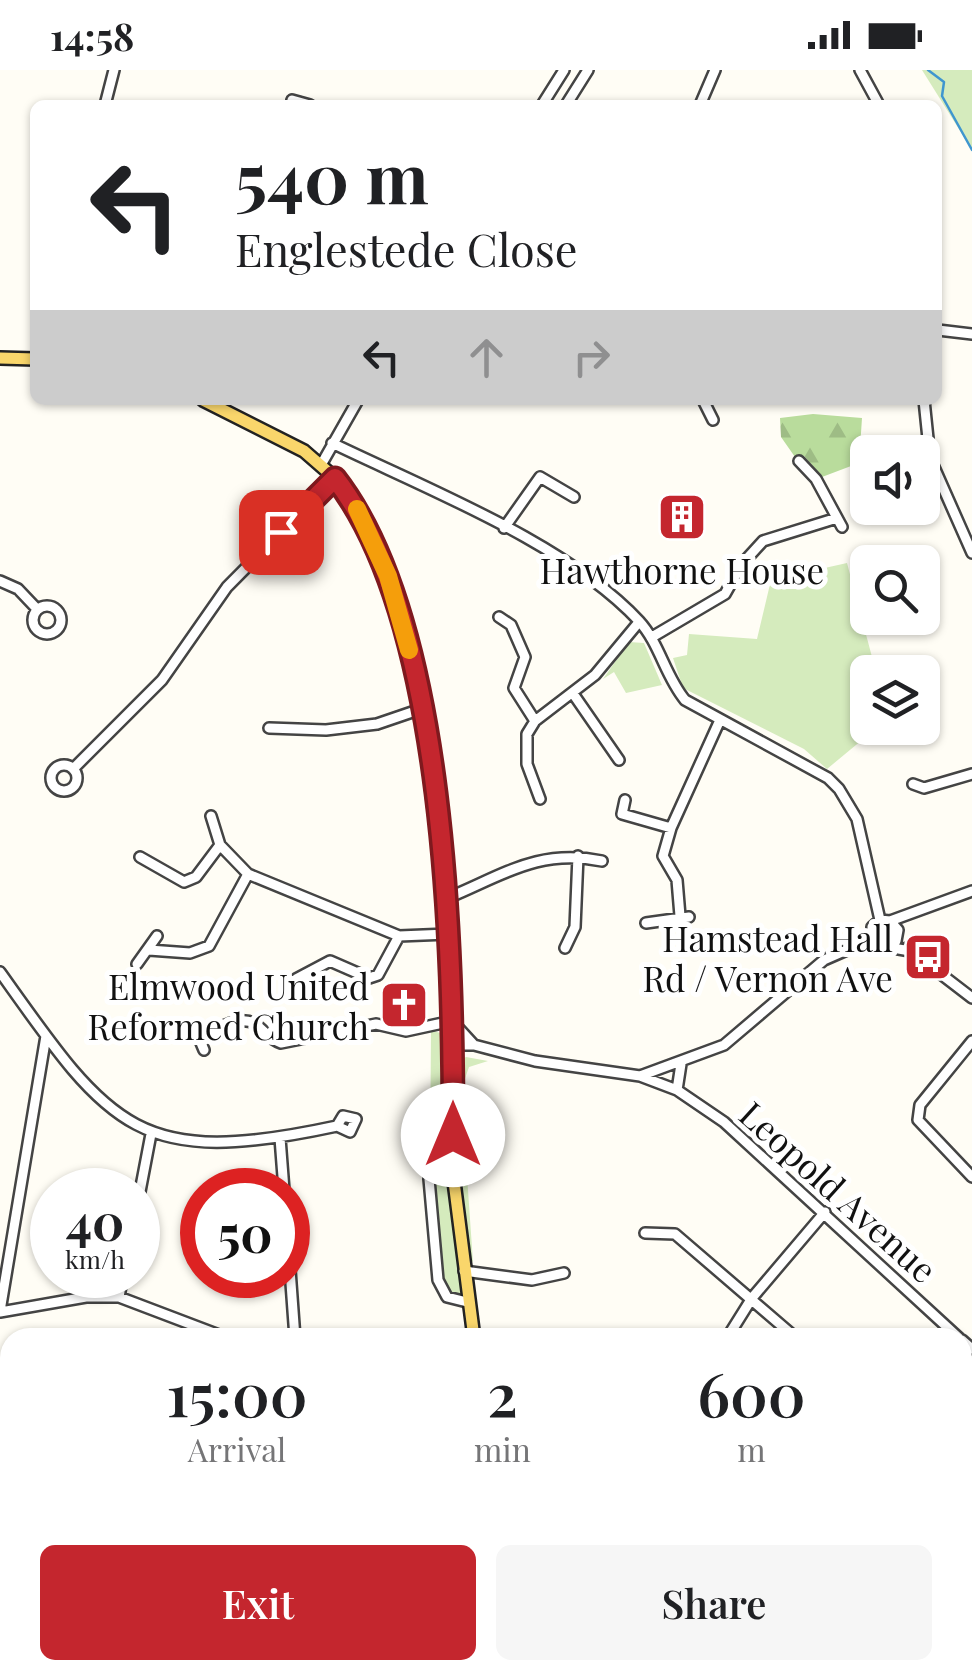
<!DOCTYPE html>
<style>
:root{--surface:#fff;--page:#f6f6f6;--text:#202124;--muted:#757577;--accent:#c4262e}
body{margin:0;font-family:"Playfair Display",serif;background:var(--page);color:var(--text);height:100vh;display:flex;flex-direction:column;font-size:38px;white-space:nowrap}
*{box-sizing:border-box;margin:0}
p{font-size:32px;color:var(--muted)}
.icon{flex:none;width:55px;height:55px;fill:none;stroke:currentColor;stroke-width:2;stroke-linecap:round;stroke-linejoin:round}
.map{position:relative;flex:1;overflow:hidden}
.drawer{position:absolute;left:0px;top:1258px;width:972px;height:352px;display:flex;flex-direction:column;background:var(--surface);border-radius:30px 30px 0 0;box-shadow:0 2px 8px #0004}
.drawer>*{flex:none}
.hud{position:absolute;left:30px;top:30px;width:912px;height:305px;border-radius:15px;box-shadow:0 2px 8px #0004;background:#fff;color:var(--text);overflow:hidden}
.buttons{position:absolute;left:850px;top:365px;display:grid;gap:20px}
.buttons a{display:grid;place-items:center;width:90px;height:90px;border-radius:15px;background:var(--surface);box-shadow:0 2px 8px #0004;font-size:50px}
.speed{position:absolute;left:30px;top:1098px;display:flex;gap:20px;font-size:50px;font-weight:700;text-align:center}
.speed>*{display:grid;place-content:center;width:130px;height:130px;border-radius:50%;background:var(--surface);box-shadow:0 2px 8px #0004;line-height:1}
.speed small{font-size:25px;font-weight:400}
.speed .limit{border:15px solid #d22;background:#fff;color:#111}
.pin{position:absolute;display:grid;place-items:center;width:85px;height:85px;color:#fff;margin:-42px;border-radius:20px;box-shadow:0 5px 15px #0006}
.me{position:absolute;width:110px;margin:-55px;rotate:0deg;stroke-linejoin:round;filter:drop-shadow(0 0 8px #0008)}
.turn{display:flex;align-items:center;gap:35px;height:210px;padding:0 40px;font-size:45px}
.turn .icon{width:130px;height:130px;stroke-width:2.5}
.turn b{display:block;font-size:70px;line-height:85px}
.lanes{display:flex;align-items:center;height:95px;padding:0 40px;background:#0003;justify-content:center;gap:50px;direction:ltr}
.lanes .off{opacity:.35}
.eta{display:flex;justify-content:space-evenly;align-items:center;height:170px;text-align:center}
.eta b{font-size:60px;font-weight:600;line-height:70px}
.primary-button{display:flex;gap:20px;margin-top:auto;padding:20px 40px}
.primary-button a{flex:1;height:115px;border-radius:15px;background:var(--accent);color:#fff;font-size:40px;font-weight:600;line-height:115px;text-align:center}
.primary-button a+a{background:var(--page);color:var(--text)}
.status{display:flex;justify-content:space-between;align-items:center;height:70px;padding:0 50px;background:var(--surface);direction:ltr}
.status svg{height:28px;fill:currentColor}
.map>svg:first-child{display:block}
</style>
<div class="status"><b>14:58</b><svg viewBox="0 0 49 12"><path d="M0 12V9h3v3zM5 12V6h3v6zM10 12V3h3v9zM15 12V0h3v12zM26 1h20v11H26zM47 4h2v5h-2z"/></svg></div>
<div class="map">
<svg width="972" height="1609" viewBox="0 0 972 1609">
<defs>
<pattern id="industrial-grid" width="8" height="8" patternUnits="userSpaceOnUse" patternTransform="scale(2.5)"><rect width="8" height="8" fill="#eee6ef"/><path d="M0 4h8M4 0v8" fill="none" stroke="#cbc4cc"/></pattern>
<pattern id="forest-firs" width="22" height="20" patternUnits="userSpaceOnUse" patternTransform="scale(2.5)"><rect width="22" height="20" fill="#b9dc9c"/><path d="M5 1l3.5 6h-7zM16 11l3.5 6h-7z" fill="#9ebc85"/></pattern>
<pattern id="park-dots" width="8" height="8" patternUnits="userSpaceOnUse" patternTransform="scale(2.5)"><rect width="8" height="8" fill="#d5ebbd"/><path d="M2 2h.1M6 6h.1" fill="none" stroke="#b6c8a1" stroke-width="1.8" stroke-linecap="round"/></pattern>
</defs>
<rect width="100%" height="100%" fill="#fffdf5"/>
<path fill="url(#industrial-grid)" d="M 0,1530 L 10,1537 L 10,1600 L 98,1600 L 111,1609 L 0,1609 Z
M 128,1600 L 392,1600 L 388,1609 L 143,1609 Z"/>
<path fill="#d5ebbd" d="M 922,0 L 972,0 L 972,80 Z
M 847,493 L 876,602 L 868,602 L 868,658 L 888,658 L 889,663 L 862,670 L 827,699 L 804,679 L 683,618 L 673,588 L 687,585 L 689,564 L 757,569 L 771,510 Z
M 629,572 L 644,573 L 662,615 L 626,623 L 614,602 L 603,609 Z
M 431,960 L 446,965 L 448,1088 L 430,1096 Z
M 466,987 L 488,991 L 469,997 L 461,1020 L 473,1192 L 467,1186 L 456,1085 L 459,991 Z
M 449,1102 L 462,1226 L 461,1227 L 443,1220 L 433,1108 Z"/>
<path fill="url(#forest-firs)" d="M 813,344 L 862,348 L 859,393 L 822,407 L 804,386 L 795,387 L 781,367 L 780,348 Z"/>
<path fill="url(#park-dots)" d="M 586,1600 L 916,1600 L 924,1609 L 600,1609 Z"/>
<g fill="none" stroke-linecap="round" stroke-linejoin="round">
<path stroke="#3f96cf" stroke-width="2.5" d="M 928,0 L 944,12 L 942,26 L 972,80"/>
<path stroke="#b9e0f7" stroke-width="15" d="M 0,1399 L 10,1397
M 598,1600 L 611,1609"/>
<g stroke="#444" stroke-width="14">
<path id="minor" d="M 860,0 L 879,35
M 292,30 L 310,35
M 105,35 L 114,0
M 542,35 L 564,0
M 566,35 L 588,0
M 700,35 L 715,0
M 938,260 L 972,264
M 703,330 L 713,350
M 924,330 L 930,388 L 972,483
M 332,373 C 427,419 568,474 639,551 C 660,574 665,606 685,630 L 828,708 L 839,719 L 857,749 L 880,850
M 799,391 L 816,409 L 842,457
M 321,395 L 358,330
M 504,458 L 540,407 L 574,427
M 0,511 L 18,519 L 37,539
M33 550a14 14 0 1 1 28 0a14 14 0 1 1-28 0Z
M 499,547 L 511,555 L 525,587 L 514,618 L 535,651
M 652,567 L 725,524 L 742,494 L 763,471 L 837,448
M 574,625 L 619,690
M 269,658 L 326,660 L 377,654 L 421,639
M51 708a13 13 0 1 1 26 0a13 13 0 1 1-26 0Z
M 73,699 L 162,610 L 227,517 L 335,408
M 913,714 L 924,718 L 972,704
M 540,729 L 527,694 L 527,664 L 535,651 L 595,605 L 639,552
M 625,730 L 622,744 L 671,758
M 211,746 L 220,775 L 248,804 L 399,866 L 448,864
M 140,787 L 184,812 L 196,807 L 220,775
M 445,829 C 502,806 537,778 602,791
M 680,846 L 677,810 L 663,786 L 671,758 L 720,650
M 890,851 L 972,821
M 646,853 L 689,847
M 896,871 L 898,860 L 890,851 L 880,850 L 872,857 L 876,875 L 910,881
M 565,878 L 575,857 L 578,786
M 907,878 L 972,928
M 149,880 L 190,883 L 209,876 L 248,804
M 137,894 L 157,866
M 0,902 C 111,1059 138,1099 337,1056 L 350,1062 L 356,1049 L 343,1046 L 337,1056
M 299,914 L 296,909 L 330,891 L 369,908 L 378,905 L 399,866
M 194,956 L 204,980
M 201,966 C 216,960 240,944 255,954 C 265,961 269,969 281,973 L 376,954 L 406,961 L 452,951 L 474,975 L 452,975
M 972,971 L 920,1035 L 918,1050 L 972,1107
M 474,975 L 535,991 L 640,1006 L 724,975 L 824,890 L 872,869
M 640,1006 L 677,1020 L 724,1052 L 959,1268
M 677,1020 L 681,994
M 280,1068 L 284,1120
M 452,1096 L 434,1100 L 429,1109 L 438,1210 L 447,1227 L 467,1232
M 138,1132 L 151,1064
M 645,1163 L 675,1164 L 796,1268
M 288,1172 L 295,1268
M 464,1201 L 532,1210 L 564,1203
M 119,1227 L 123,1205
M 0,1241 L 46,966
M 0,1242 L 86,1227 L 119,1227 L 227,1268
M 727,1268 L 752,1228 L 825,1142
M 962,1270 L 972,1279
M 962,1416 L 972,1425
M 962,1561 L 972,1573"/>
</g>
<g stroke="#222" stroke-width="16">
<path id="major" d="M 0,288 L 35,289
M 203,330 L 304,381 L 335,408 L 369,459 L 406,564 L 423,648 L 445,829 L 452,975 L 452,1096 L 474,1268
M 508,1600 L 510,1609"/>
</g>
<use href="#minor" stroke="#fff" stroke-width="9"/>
<use href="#major" stroke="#f9d66b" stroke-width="11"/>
<path stroke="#c4262e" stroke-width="2.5" d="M 0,1518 L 10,1526
M 103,1600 L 116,1609"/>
</g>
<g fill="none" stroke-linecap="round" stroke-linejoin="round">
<g stroke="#7f191e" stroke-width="25">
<path id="route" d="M 281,462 L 335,408 C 447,552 453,885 453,1065"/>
</g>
<use href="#route" stroke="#c4262e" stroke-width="18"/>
<path stroke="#f59e0b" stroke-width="18" d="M 357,439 L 388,506 L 409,580"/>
</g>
<defs>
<g id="building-square" transform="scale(2.5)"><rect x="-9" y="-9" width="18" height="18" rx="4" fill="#c4262e" stroke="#fff"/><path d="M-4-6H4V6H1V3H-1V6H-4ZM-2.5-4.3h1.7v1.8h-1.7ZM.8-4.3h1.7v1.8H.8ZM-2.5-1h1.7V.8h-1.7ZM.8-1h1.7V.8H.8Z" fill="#fff"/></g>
<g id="bus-square" transform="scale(2.5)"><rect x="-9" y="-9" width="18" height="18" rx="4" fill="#c4262e" stroke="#fff"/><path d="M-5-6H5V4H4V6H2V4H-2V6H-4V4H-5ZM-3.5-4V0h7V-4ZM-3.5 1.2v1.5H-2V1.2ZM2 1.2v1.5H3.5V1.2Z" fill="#fff"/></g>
<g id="church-square" transform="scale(2.5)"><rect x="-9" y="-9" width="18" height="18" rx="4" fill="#c4262e" stroke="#fff"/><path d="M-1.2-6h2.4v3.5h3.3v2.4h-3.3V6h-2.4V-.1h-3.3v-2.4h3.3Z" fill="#fff"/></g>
</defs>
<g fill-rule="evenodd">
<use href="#building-square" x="682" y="447"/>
<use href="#bus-square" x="928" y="887"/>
<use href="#church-square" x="404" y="935"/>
</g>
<g text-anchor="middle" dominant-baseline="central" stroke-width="10" stroke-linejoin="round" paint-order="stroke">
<g font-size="35" fill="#111" stroke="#fff" text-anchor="end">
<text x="682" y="499" text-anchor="middle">Hawthorne House</text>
<text x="893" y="867">Hamstead Hall<tspan x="893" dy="40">Rd / Vernon Ave</tspan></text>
<text x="369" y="915">Elmwood United<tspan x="369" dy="40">Reformed Church</tspan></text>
</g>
<g font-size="35" fill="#111" stroke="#fff">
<text transform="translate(839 1121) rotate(42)">Leopold Avenue</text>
</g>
</g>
</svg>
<div class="buttons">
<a><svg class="icon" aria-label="sound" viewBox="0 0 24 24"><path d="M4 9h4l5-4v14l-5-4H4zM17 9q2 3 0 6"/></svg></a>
<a><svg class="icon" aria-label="search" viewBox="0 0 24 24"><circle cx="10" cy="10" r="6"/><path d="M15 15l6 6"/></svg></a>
<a><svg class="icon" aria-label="layers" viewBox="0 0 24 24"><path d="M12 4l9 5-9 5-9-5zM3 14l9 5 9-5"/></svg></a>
</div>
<div class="speed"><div>40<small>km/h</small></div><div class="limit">50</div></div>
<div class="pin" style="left:281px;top:462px;background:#d93025"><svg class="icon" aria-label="arrive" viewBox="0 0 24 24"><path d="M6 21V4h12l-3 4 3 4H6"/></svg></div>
<svg class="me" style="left:453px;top:1065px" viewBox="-20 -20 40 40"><circle r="19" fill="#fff"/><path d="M0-13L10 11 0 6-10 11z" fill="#c4262e"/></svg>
<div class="hud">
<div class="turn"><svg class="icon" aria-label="left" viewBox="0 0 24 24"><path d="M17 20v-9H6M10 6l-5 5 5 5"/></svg><div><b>540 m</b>Englestede Close</div></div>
<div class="lanes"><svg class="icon" aria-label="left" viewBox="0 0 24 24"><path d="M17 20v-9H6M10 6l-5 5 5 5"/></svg><svg class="icon off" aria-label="ahead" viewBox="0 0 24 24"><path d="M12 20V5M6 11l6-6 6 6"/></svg><svg class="icon off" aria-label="right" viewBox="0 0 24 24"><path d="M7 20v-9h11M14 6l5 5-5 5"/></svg></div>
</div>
<section class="drawer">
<div class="eta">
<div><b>15:00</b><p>Arrival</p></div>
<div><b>2</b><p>min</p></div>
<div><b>600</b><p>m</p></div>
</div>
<div class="primary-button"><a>Exit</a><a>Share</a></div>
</section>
</div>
